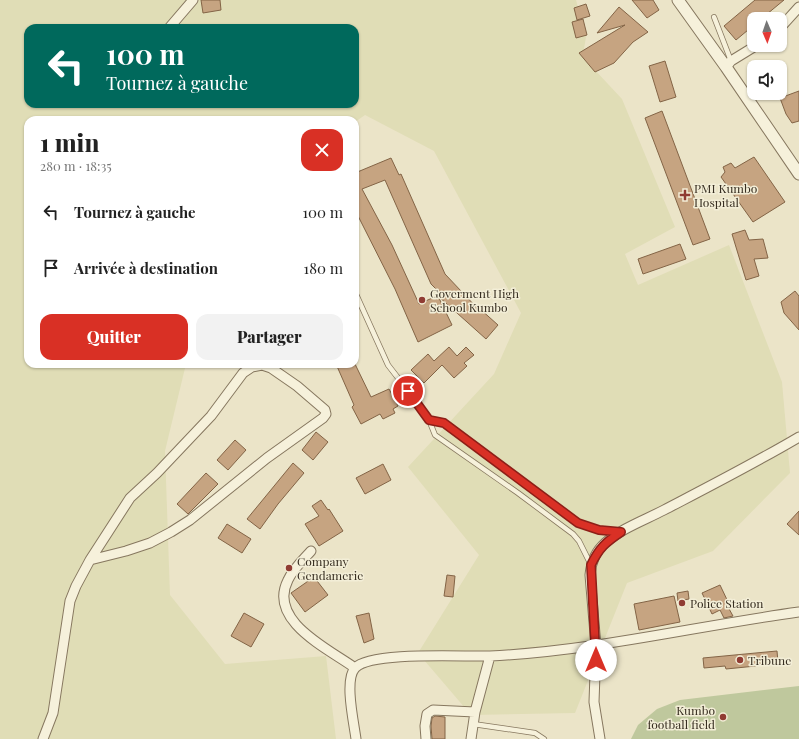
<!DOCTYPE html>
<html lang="fr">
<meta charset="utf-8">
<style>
:root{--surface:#fff;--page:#f2f2f2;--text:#222;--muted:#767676;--accent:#d93025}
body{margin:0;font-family:"Playfair Display",serif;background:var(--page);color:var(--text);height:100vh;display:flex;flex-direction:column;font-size:15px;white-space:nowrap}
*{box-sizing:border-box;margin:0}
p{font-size:13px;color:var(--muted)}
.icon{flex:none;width:22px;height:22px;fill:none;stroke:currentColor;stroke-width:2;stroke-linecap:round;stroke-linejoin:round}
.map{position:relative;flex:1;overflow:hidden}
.side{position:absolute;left:24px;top:116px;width:335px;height:252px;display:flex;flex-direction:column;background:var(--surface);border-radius:12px;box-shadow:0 1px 3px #0004}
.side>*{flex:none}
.top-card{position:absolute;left:24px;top:24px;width:335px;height:84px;border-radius:12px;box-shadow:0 1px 3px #0004;background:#00695c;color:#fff;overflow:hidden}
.needle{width:26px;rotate:178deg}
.buttons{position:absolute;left:747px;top:12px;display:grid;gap:8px}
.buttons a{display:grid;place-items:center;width:40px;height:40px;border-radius:8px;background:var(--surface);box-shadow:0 1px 3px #0004;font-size:20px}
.pin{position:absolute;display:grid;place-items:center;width:34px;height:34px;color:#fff;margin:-17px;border:2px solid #fff;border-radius:50%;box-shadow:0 1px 4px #0007}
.me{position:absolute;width:44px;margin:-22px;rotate:0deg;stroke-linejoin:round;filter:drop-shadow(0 0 3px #0008)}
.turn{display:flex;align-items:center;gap:14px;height:84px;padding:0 16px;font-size:18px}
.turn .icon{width:52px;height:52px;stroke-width:2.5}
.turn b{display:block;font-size:28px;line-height:34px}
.round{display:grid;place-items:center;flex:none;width:42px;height:42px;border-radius:12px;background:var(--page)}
.overview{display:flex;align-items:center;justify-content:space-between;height:68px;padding:0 16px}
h1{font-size:24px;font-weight:800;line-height:30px}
.button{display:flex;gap:8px;margin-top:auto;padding:8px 16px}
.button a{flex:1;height:46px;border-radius:12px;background:var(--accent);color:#fff;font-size:16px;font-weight:800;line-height:46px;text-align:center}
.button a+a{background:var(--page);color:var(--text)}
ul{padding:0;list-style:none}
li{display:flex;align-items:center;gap:12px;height:56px;padding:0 16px}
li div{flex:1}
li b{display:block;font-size:15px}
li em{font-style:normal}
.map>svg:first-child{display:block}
</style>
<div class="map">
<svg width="799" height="739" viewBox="0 0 799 739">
<rect width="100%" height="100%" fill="#ebe4c8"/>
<path fill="#e0ddb6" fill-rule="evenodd" d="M 0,0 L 576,0 L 586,37 L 583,55 L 580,54 L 622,99 L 675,227 L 625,254 L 638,285 L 729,245 L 782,382 L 790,473 L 713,551 L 627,583 L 575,713 L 471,715 L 418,653 L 479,555 L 408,467 L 494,374 L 521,313 L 434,151 L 365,115 L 355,122 L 355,120 L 28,120 L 28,364 L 186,364 L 165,451 L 170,595 L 225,664 L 326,656 L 336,739 L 0,739 ZM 28,28 L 355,28 L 355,104 L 28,104 Z"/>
<path fill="#bfc89d" d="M 799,686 L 799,739 L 631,739 L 638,725 L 657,709 L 680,700 Z"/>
<path fill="#c6a481" stroke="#836446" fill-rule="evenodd" d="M 201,0 L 220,0 L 221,10 L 203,13 Z
M 632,0 L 653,0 L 659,10 L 647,18 Z
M 755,0 L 784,0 L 761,19 L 754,19 L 754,25 L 736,40 L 724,26 Z
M 586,4 L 590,16 L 577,20 L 574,8 Z
M 619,7 L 648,32 L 633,42 L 614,63 L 595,72 L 579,53 L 625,25 L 597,33 Z
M 583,19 L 587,35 L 576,38 L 572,22 Z
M 665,61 L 676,97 L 660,102 L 649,66 Z
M 799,91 L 799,121 L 792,123 L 786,114 L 780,98 Z
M 662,111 L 710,239 L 693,245 L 645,118 Z
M 754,157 L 785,202 L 753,222 L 721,177 L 725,172 L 723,167 L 731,163 L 735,168 Z
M 391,158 L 399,175 L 401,174 L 445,274 L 478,309 L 479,308 L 498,325 L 486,339 L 438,296 L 452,325 L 418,342 L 395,289 L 355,210 L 355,173 ZM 385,180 L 431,284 L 441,294 L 419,304 L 392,245 L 362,189 Z
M 745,230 L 749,240 L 763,239 L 768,258 L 754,259 L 759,276 L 746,280 L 732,234 Z
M 680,244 L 686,259 L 643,274 L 638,259 Z
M 795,291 L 799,296 L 799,330 L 784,313 L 781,302 Z
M 449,347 L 457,356 L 466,347 L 474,355 L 464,363 L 467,366 L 454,378 L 442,365 L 424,383 L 411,370 L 428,354 L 434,361 Z
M 336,364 L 355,364 L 371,397 L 389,389 L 398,406 L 393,409 L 395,413 L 383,419 L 380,414 L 361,424 L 352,407 L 354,405 Z
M 316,432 L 328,442 L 313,460 L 302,450 Z
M 235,440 L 246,450 L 228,470 L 217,460 Z
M 293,463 L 304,473 L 278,504 L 260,529 L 247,519 Z
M 383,464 L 391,480 L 365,494 L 356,478 Z
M 206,473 L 218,484 L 188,514 L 177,504 Z
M 321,500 L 328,510 L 329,509 L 343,531 L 319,546 L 305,524 L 319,516 L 312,506 Z
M 799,511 L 799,535 L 787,524 Z
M 227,524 L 251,539 L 242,553 L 218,538 Z
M 447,575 L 455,576 L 453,597 L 444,596 Z
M 314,577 L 328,595 L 305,612 L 291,593 Z
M 720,585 L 730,606 L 728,607 L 733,616 L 724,618 L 720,610 L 712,614 L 702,593 Z
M 688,591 L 689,599 L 678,601 L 677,593 Z
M 674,596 L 680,622 L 639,630 L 634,604 Z
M 244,613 L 264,624 L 251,647 L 231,636 Z
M 369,613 L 374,639 L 364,643 L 356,616 Z
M 777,651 L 778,662 L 756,664 L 756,666 L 726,669 L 725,666 L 704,668 L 703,658 Z
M 435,716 L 445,717 L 445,739 L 432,739 L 431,726 L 432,718 Z"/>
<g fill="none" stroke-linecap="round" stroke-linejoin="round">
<g stroke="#86775f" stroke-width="6">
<path id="service" d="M 714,17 L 731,61
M 355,292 L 388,365 L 419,405 L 429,420 L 435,435 L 518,493 L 573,534 L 579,541 L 591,565
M 429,420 L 444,423 L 578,523 L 599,530 L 618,532
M 473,724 L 535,733 L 544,739"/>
</g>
<g stroke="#86775f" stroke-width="11">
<path id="minor" d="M 169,28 L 193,0
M 780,28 L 799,7
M 726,67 L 731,61 L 757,45
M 311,551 C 303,560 293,569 288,580 C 267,621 329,649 355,668
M 43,739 L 53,713 L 70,601 L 76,586 L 90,560 L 130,498 L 157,473 L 211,416 L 243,373 L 252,367 L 262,365 L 271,368 L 297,386 L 325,410 L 326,414 L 323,418 L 267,458 L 190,520 L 171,532 L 150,543 L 126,551 L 90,560
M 356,739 C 354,723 344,680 355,668 C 371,651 464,657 490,656 C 594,651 696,626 799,612
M 426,739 L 425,726 L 427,714 L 433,710 L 475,712
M 471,739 L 475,712 L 490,656
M 600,739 L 594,702 L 596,646 L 590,575 C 591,563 596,551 605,543 C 622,528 645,520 664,510 C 710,486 755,463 799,437"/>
</g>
<g stroke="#86775f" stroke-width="13">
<path id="tertiary" d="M 678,0 L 726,67 L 799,174"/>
</g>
<use href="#service" stroke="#f6f1db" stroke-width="4.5"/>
<use href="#minor" stroke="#f6f1db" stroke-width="9"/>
<use href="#tertiary" stroke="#f6f1db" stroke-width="11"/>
</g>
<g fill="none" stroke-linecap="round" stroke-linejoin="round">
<g stroke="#8d1f18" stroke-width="10">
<path id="route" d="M 408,391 L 429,420 L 444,423 L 578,523 L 599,530 L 621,532 C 606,542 599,548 591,565 L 596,660"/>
</g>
<use href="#route" stroke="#d93025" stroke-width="7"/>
</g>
<g fill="#903c33" stroke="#f3eed7" stroke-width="1.5">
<path d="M683 189h4v4h4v4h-4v4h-4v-4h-4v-4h4z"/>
<circle cx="422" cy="300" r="4"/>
<circle cx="289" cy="568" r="4"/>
<circle cx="682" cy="603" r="4"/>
<circle cx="740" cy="660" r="4"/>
<circle cx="723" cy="717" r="4"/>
</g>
<g text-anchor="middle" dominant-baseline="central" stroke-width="3" stroke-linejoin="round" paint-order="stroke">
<g font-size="12" fill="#372e21" stroke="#f3eed7" text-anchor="start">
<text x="694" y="188">PMI Kumbo<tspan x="694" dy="14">Hospital</tspan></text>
<text x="430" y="293">Goverment High<tspan x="430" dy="14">School Kumbo</tspan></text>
<text x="297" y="561">Company<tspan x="297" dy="14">Gendamerie</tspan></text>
<text x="690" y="603">Police Station</text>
<text x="748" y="660">Tribune</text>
<text x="715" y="710" text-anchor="end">Kumbo<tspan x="715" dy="14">football field</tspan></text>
</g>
</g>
</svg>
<div class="buttons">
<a><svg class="needle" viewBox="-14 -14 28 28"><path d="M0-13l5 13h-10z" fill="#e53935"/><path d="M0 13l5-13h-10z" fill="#767676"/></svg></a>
<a><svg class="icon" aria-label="sound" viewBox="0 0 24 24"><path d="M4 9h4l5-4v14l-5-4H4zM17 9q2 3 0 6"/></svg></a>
</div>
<div class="pin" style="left:408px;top:391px;background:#d93025"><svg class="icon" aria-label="arrive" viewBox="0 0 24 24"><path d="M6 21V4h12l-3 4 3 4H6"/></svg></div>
<svg class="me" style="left:596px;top:660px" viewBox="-20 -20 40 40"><circle r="19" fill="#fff"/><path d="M0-13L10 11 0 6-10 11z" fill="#d93025"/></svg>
<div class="top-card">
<div class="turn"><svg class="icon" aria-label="left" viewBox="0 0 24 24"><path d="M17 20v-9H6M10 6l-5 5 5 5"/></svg><div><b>100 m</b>Tournez à gauche</div></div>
</div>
<section class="side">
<div class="overview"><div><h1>1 min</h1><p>280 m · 18:35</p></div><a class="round" style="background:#d93025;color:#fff"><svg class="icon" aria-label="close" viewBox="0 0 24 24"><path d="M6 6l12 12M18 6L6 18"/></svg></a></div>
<ul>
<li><svg class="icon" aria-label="left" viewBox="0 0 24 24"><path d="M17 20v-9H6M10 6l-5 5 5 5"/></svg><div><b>Tournez à gauche</b></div><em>100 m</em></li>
<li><svg class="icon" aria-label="arrive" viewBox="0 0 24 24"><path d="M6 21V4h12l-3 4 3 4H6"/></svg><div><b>Arrivée à destination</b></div><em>180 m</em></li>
</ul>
<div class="button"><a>Quitter</a><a>Partager</a></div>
</section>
</div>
